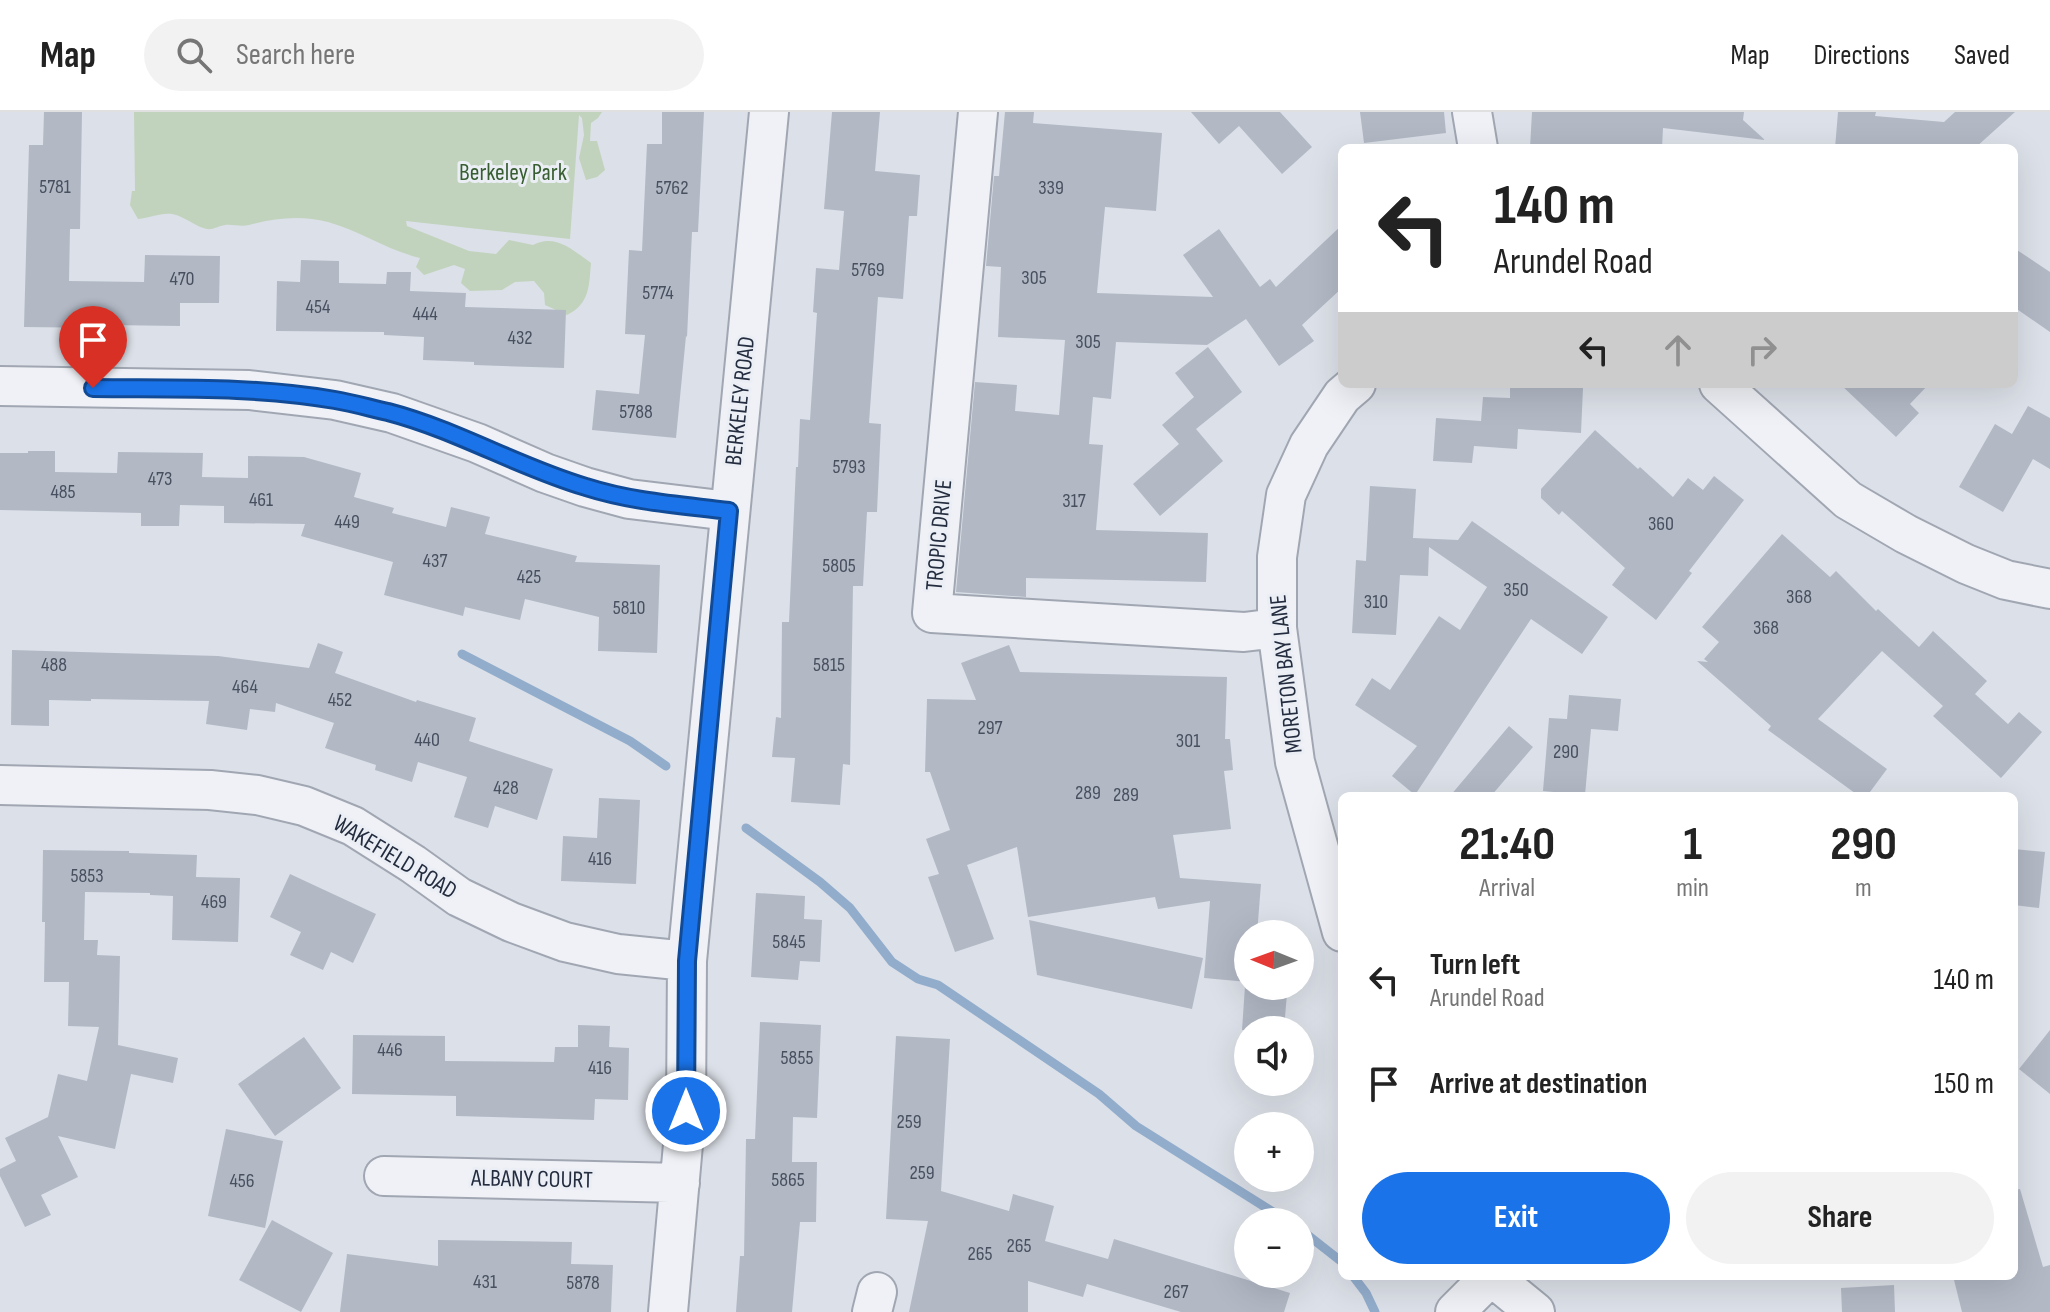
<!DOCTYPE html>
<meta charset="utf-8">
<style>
:root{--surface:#fff;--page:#f2f2f2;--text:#222;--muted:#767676;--line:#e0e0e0;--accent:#1a73e8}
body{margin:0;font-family:"Sofia Sans Condensed",sans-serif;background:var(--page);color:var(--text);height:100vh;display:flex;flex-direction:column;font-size:30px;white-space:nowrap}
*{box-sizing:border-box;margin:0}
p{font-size:26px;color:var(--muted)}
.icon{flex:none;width:44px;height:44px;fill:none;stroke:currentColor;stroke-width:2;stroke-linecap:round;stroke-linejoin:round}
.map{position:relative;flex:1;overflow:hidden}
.side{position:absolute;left:1338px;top:680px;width:680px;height:488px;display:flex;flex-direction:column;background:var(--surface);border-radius:12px;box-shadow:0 8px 32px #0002}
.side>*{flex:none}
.guide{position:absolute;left:1338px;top:32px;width:680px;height:244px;border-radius:12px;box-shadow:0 8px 32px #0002;background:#fff;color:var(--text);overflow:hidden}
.needle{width:52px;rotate:271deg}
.controls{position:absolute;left:1234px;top:808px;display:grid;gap:16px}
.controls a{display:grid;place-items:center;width:80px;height:80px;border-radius:50%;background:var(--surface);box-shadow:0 8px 32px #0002;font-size:40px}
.pin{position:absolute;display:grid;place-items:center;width:68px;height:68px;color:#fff;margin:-82px -34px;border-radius:50% 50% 50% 0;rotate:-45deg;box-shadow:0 0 8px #0007}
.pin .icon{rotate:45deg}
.me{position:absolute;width:88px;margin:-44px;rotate:0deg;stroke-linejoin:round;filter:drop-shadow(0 0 6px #0008)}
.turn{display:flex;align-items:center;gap:28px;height:168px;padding:0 24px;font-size:36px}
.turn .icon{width:104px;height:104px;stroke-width:2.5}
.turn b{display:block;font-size:56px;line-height:68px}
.lanes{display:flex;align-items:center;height:76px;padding:0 24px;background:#0003;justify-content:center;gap:40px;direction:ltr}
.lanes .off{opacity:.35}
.eta{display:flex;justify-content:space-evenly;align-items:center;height:136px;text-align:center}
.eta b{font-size:48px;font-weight:700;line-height:56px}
.action{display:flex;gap:16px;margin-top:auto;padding:16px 24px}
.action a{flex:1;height:92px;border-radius:48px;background:var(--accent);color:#fff;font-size:32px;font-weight:700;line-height:92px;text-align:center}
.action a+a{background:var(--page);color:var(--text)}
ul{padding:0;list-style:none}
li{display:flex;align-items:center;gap:24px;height:104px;padding:0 24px}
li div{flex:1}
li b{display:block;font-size:30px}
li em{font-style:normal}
header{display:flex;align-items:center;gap:48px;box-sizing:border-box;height:112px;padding:0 40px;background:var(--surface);border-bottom:2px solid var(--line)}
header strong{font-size:38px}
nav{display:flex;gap:44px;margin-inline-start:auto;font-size:28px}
.search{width:560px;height:72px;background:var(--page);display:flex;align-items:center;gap:20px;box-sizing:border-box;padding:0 28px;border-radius:44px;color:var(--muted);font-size:30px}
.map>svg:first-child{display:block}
</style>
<header>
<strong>Map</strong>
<div class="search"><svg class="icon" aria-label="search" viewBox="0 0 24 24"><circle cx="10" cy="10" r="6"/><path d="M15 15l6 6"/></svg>Search here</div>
<nav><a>Map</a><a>Directions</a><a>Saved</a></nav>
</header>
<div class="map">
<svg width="2050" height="1200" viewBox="0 0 2050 1200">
<rect width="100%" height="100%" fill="#dce0e8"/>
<path fill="#c1d3bc" d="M 134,0 L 602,0 L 598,6 L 591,11 L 590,29 L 597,29 L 605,58 L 597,65 L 586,68 L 579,46 L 584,23 L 582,6 L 579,3 L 570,127 L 406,109 L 407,114 L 469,139 L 496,142 L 509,128 L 533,133 C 555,121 573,138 591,151 C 589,173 590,192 567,203 L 545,193 L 544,181 L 534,169 L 515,170 L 502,178 L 470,179 L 461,171 L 465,157 L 454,153 L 424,163 L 416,155 L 420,146 C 387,138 360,119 328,110 C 301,103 275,106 249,113 C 241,115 233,112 225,113 C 218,114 213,118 207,117 C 197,115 189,108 179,104 C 165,98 152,106 138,107 L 130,93 L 132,79 L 135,79 Z"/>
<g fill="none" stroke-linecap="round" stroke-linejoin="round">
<path stroke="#92adcc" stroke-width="9" d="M 462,542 L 630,629 L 666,654
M 746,716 L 820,770 L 850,796 L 892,850 L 918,867 L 938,873 L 1099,982 L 1136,1014 L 1289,1110
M 1300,1117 L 1342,1150
M 1353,1164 L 1366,1181 L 1375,1200"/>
</g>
<path fill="#b2b9c5" d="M 44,0 L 82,0 L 80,117 L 70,117 L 69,169 L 144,170 L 145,143 L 220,144 L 219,191 L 180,191 L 180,214 L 108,213 L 108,216 L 24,215 L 29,33 L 43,33 Z
M 662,0 L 704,0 L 698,120 L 692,120 L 687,225 L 686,224 L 676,326 L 592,318 L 596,278 L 639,282 L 645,223 L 625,222 L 629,138 L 642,139 L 647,32 L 662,32 Z
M 832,0 L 880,0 L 875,59 L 920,63 L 917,104 L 909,104 L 903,187 L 878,185 L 869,311 L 881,312 L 877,400 L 867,400 L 863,474 L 853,474 L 850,653 L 843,652 L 840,693 L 791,690 L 795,646 L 772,645 L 776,605 L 781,606 L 782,510 L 789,510 L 796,355 L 798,355 L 800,307 L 810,308 L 817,201 L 813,200 L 816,156 L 839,158 L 844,99 L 824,97 Z
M 1005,0 L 1034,0 L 1033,11 L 1162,21 L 1156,99 L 1105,95 L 1097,181 L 1213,185 L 1183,143 L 1219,117 L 1260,175 L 1270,167 L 1276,175 L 1342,113 L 1342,176 L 1302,213 L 1314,229 L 1279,254 L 1246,207 L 1207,233 L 1116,230 L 1111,287 L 1093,285 L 1089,332 L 1103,333 L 1096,418 L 1208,421 L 1206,470 L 1026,466 L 1026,485 L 956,480 L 975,270 L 1017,273 L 1015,299 L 1059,303 L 1065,228 L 998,225 L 1001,155 L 986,154 L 994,64 L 999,64 Z
M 1191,0 L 1280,0 L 1312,35 L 1282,62 L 1239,14 L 1219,32 Z
M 1360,0 L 1444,0 L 1446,21 L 1364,31 Z
M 1532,0 L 1744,0 L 1743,8 L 1765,28 L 1663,16 L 1662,36 L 1530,36 Z
M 1838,0 L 1876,0 L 1875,4 L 1944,10 L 1955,0 L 2015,0 L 1975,36 L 1835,36 Z
M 2014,136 L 2050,160 L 2050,220 L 2014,195 Z
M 301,148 L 339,149 L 339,171 L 386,172 L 387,160 L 411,160 L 410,179 L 466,181 L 465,195 L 566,198 L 564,256 L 474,253 L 474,250 L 423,248 L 424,225 L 384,223 L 384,220 L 276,219 L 277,169 L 300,170 Z
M 1208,235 L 1242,280 L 1196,317 L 1223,349 L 1160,404 L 1133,372 L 1179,332 L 1162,313 L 1194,285 L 1175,261 Z
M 1510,272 L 1583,276 L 1581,321 L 1518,317 L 1517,337 L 1474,334 L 1472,351 L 1433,349 L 1436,306 L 1481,309 L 1483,285 L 1510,286 Z
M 1840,272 L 1929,272 L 1910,292 L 1919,301 L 1896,325 Z
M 2028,294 L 2050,306 L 2050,357 L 2033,347 L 2003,400 L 1959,375 L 1995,312 L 2012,322 Z
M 1595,318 L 1638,357 L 1640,355 L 1673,385 L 1688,366 L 1703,378 L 1714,364 L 1744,388 L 1689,459 L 1692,461 L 1656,508 L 1612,473 L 1625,456 L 1562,399 L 1559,403 L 1541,386 L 1541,377 Z
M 28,339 L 55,339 L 55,360 L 117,361 L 118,340 L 203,341 L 202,365 L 248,366 L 248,344 L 304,345 L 361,361 L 354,385 L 394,396 L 392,401 L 446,415 L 451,395 L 490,405 L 485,422 L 577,444 L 575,450 L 660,453 L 657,541 L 598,539 L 599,505 L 525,487 L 520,508 L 465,495 L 463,504 L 384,483 L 393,450 L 301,424 L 305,412 L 224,411 L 224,394 L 180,393 L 179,414 L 141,414 L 141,401 L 0,398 L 0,341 L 28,341 Z
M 1370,374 L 1416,377 L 1413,426 L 1458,428 L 1472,409 L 1608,505 L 1582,542 L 1531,507 L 1415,683 L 1392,664 L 1417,634 L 1355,593 L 1372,566 L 1390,578 L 1439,504 L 1460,518 L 1487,475 L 1429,435 L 1428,464 L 1400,463 L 1396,523 L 1352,521 L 1356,448 L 1366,449 Z
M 1782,422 L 1830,465 L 1836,459 L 1876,499 L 1878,497 L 1919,535 L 1933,519 L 1987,569 L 1975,582 L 2008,612 L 2019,600 L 2042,620 L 2001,666 L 1933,604 L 1943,594 L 1882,539 L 1818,607 L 1887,657 L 1867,684 L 1859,684 L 1768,618 L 1771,614 L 1697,549 L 1708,550 L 1704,547 L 1719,530 L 1702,515 Z
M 318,531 L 343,540 L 335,561 L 416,590 L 417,588 L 476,606 L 469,629 L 553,657 L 537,708 L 495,694 L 488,716 L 454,705 L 467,665 L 418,650 L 412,670 L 375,658 L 376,653 L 325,636 L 334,611 L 276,591 L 275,600 L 250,597 L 247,618 L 206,612 L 209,589 L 91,587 L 91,589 L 49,588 L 49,614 L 11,613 L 12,538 L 218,544 L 309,556 Z
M 1009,533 L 1020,560 L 1227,565 L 1225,627 L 1230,627 L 1233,658 L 1224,659 L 1231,717 L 1173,723 L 1180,766 L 1261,772 L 1257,822 L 1248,822 L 1248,870 L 1204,866 L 1210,789 L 1158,797 L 1155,785 L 1028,805 L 1017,735 L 967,753 L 994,827 L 955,840 L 928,765 L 939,762 L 926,727 L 950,718 L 930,660 L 925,660 L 927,587 L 976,588 L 961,551 Z
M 1569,583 L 1621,587 L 1618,619 L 1591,617 L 1585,683 L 1543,679 L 1549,606 L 1567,607 Z
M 1509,614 L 1533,635 L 1491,684 L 1450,684 Z
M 599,686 L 640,688 L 636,772 L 561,769 L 563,724 L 597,726 Z
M 2014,737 L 2045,740 L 2039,796 L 2014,793 Z
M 43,738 L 129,739 L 129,741 L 197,743 L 196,765 L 240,766 L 238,830 L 172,828 L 173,784 L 150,783 L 150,781 L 85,780 L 84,828 L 98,828 L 97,843 L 120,844 L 118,933 L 178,946 L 173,971 L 131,962 L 115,1037 L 58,1024 L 78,1065 L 41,1083 L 51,1103 L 25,1115 L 0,1064 L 0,1057 L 16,1049 L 5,1026 L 48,1005 L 58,962 L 87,969 L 99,915 L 68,914 L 69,870 L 44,870 L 45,810 L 42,810 Z
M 290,762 L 376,802 L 353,851 L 331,840 L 323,858 L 290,843 L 301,820 L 270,805 Z
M 756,781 L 805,784 L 804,807 L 822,808 L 820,850 L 800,849 L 798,868 L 751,865 Z
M 1029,808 L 1203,846 L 1192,897 L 1037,863 Z
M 1245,874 L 1272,874 L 1271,880 L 1287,881 L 1284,918 L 1242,918 Z
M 760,910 L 821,913 L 817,1006 L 793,1005 L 792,1050 L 817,1050 L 816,1110 L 800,1110 L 792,1200 L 736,1200 L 740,1144 L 744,1144 L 746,1027 L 755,1027 Z
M 578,913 L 610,914 L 609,935 L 629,936 L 628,988 L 595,987 L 594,1008 L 456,1004 L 456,984 L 352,982 L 353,923 L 445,924 L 445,949 L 554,950 L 555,935 L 578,935 Z
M 2050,918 L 2050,982 L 2019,957 Z
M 896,924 L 950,927 L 941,1079 L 1009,1099 L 1013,1082 L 1054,1094 L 1045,1129 L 1108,1147 L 1114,1127 L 1290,1181 L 1284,1200 L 1181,1200 L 1087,1172 L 1083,1185 L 1028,1169 L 1028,1200 L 909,1200 L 928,1109 L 886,1107 Z
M 304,925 L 341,976 L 275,1024 L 238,972 Z
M 226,1017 L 283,1029 L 265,1116 L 208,1104 Z
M 2020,1077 L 2043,1155 L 2050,1153 L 2050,1200 L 1962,1200 L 1953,1164 L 2014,1164 L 2014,1078 Z
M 272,1108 L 333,1141 L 301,1200 L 239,1168 Z
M 438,1128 L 572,1130 L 571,1152 L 613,1153 L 611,1200 L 340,1200 L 347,1142 L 438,1154 Z
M 1894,1173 L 1895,1200 L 1842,1200 L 1841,1176 Z"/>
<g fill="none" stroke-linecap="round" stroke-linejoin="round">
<g stroke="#a1a7b2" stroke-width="42">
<path id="minor" d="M 978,0 L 932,501 L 1244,520 L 1277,516
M 1472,0 L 1478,36
M 1719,272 L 1848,388 L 1906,422 L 1966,452 L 2006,468 L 2050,477
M 0,274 L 249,278 L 335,288 L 392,301 L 477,331 L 545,361 L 585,375 L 629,387 L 729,399
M 0,673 L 210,678 L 257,683 L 304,694 L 353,714 L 413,752 L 459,785 L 511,810 L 565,830 L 618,842 L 687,849
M 1342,820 L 1295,650 L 1277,516 L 1277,445 L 1286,383 L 1309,333 L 1342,284 L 1356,272
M 384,1064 L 680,1071
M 1491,1164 L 1535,1200
M 668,1200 L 686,999 L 687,849 L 769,0
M 872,1200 L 877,1180
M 1455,1200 L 1491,1164"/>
</g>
<use href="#minor" stroke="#eff1f6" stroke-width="38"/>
</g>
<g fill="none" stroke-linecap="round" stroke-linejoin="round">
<g stroke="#114b97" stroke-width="20">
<path id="route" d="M 93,276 C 173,277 255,274 335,288 C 353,291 370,296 388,300 C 457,318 518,355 586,375 C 633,390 681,393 729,399 L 687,849 L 686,999"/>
</g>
<use href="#route" stroke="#1a73e8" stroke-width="14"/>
</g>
<g text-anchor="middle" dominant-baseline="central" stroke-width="6" stroke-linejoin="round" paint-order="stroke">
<g font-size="20" fill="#485060">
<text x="55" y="75">5781</text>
<text x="672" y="76">5762</text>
<text x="1051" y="76">339</text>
<text x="868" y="158">5769</text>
<text x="1034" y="166">305</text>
<text x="182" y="167">470</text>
<text x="658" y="181">5774</text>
<text x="318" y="195">454</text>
<text x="425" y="202">444</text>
<text x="520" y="226">432</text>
<text x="1088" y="230">305</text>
<text x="636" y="300">5788</text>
<text x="849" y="355">5793</text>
<text x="160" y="367">473</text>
<text x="63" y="380">485</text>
<text x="261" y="388">461</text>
<text x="1074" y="389">317</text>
<text x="347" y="410">449</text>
<text x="1661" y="412">360</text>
<text x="435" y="449">437</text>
<text x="839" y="454">5805</text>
<text x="529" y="465">425</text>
<text x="1516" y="478">350</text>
<text x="1799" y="485">368</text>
<text x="1376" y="490">310</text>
<text x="629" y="496">5810</text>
<text x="1766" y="516">368</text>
<text x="54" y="553">488</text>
<text x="829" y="553">5815</text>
<text x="245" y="575">464</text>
<text x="340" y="588">452</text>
<text x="990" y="616">297</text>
<text x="427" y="628">440</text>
<text x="1188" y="629">301</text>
<text x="1566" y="640">290</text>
<text x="506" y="676">428</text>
<text x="1088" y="681">289</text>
<text x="1126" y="683">289</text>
<text x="600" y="747">416</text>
<text x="87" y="764">5853</text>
<text x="214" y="790">469</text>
<text x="789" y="830">5845</text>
<text x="390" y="938">446</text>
<text x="797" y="946">5855</text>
<text x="600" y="956">416</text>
<text x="909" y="1010">259</text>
<text x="922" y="1061">259</text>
<text x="788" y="1068">5865</text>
<text x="242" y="1069">456</text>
<text x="1019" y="1134">265</text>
<text x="980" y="1142">265</text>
<text x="485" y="1170">431</text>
<text x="583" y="1171">5878</text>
<text x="1176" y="1180">267</text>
</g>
<g font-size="24" fill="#375d30" stroke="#ebeff5">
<text x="513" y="60">Berkeley Park</text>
</g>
<g font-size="24" fill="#242d3f" stroke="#ebeff5">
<text transform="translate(740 289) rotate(-84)">BERKELEY ROAD</text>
<text transform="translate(939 423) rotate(-85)">TROPIC DRIVE</text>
<text transform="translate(1286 562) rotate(-96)">MORETON BAY LANE</text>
<text transform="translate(395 745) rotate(31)">WAKEFIELD ROAD</text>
<text transform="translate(532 1067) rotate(1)">ALBANY COURT</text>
</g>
</g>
</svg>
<div class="controls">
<a><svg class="needle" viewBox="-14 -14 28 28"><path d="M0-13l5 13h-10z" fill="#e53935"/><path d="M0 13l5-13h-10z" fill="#767676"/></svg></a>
<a><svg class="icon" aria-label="sound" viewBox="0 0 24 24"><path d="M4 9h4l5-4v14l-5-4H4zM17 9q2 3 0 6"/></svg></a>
<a>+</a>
<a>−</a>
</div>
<div class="pin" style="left:93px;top:276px;background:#d93025"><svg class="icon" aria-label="arrive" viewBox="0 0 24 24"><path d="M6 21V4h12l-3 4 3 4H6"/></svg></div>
<svg class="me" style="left:686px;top:999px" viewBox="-20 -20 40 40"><circle r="17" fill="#1a73e8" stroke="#fff" stroke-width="3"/><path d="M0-11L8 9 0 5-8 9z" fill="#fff"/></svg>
<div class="guide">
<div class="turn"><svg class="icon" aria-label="left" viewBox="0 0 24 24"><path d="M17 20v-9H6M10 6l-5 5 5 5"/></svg><div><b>140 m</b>Arundel Road</div></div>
<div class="lanes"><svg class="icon" aria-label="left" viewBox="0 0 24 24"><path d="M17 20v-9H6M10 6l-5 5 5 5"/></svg><svg class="icon off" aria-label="ahead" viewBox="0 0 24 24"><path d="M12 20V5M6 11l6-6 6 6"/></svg><svg class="icon off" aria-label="right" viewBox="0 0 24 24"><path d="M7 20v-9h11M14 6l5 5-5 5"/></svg></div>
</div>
<section class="side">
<div class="eta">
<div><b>21:40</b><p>Arrival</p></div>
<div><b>1</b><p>min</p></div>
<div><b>290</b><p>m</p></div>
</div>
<ul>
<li><svg class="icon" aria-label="left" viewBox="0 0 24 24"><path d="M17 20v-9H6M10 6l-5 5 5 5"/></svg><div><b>Turn left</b><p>Arundel Road</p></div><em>140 m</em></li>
<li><svg class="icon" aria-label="arrive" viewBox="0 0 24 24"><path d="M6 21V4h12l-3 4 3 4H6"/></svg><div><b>Arrive at destination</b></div><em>150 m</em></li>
</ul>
<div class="action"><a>Exit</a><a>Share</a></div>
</section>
</div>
